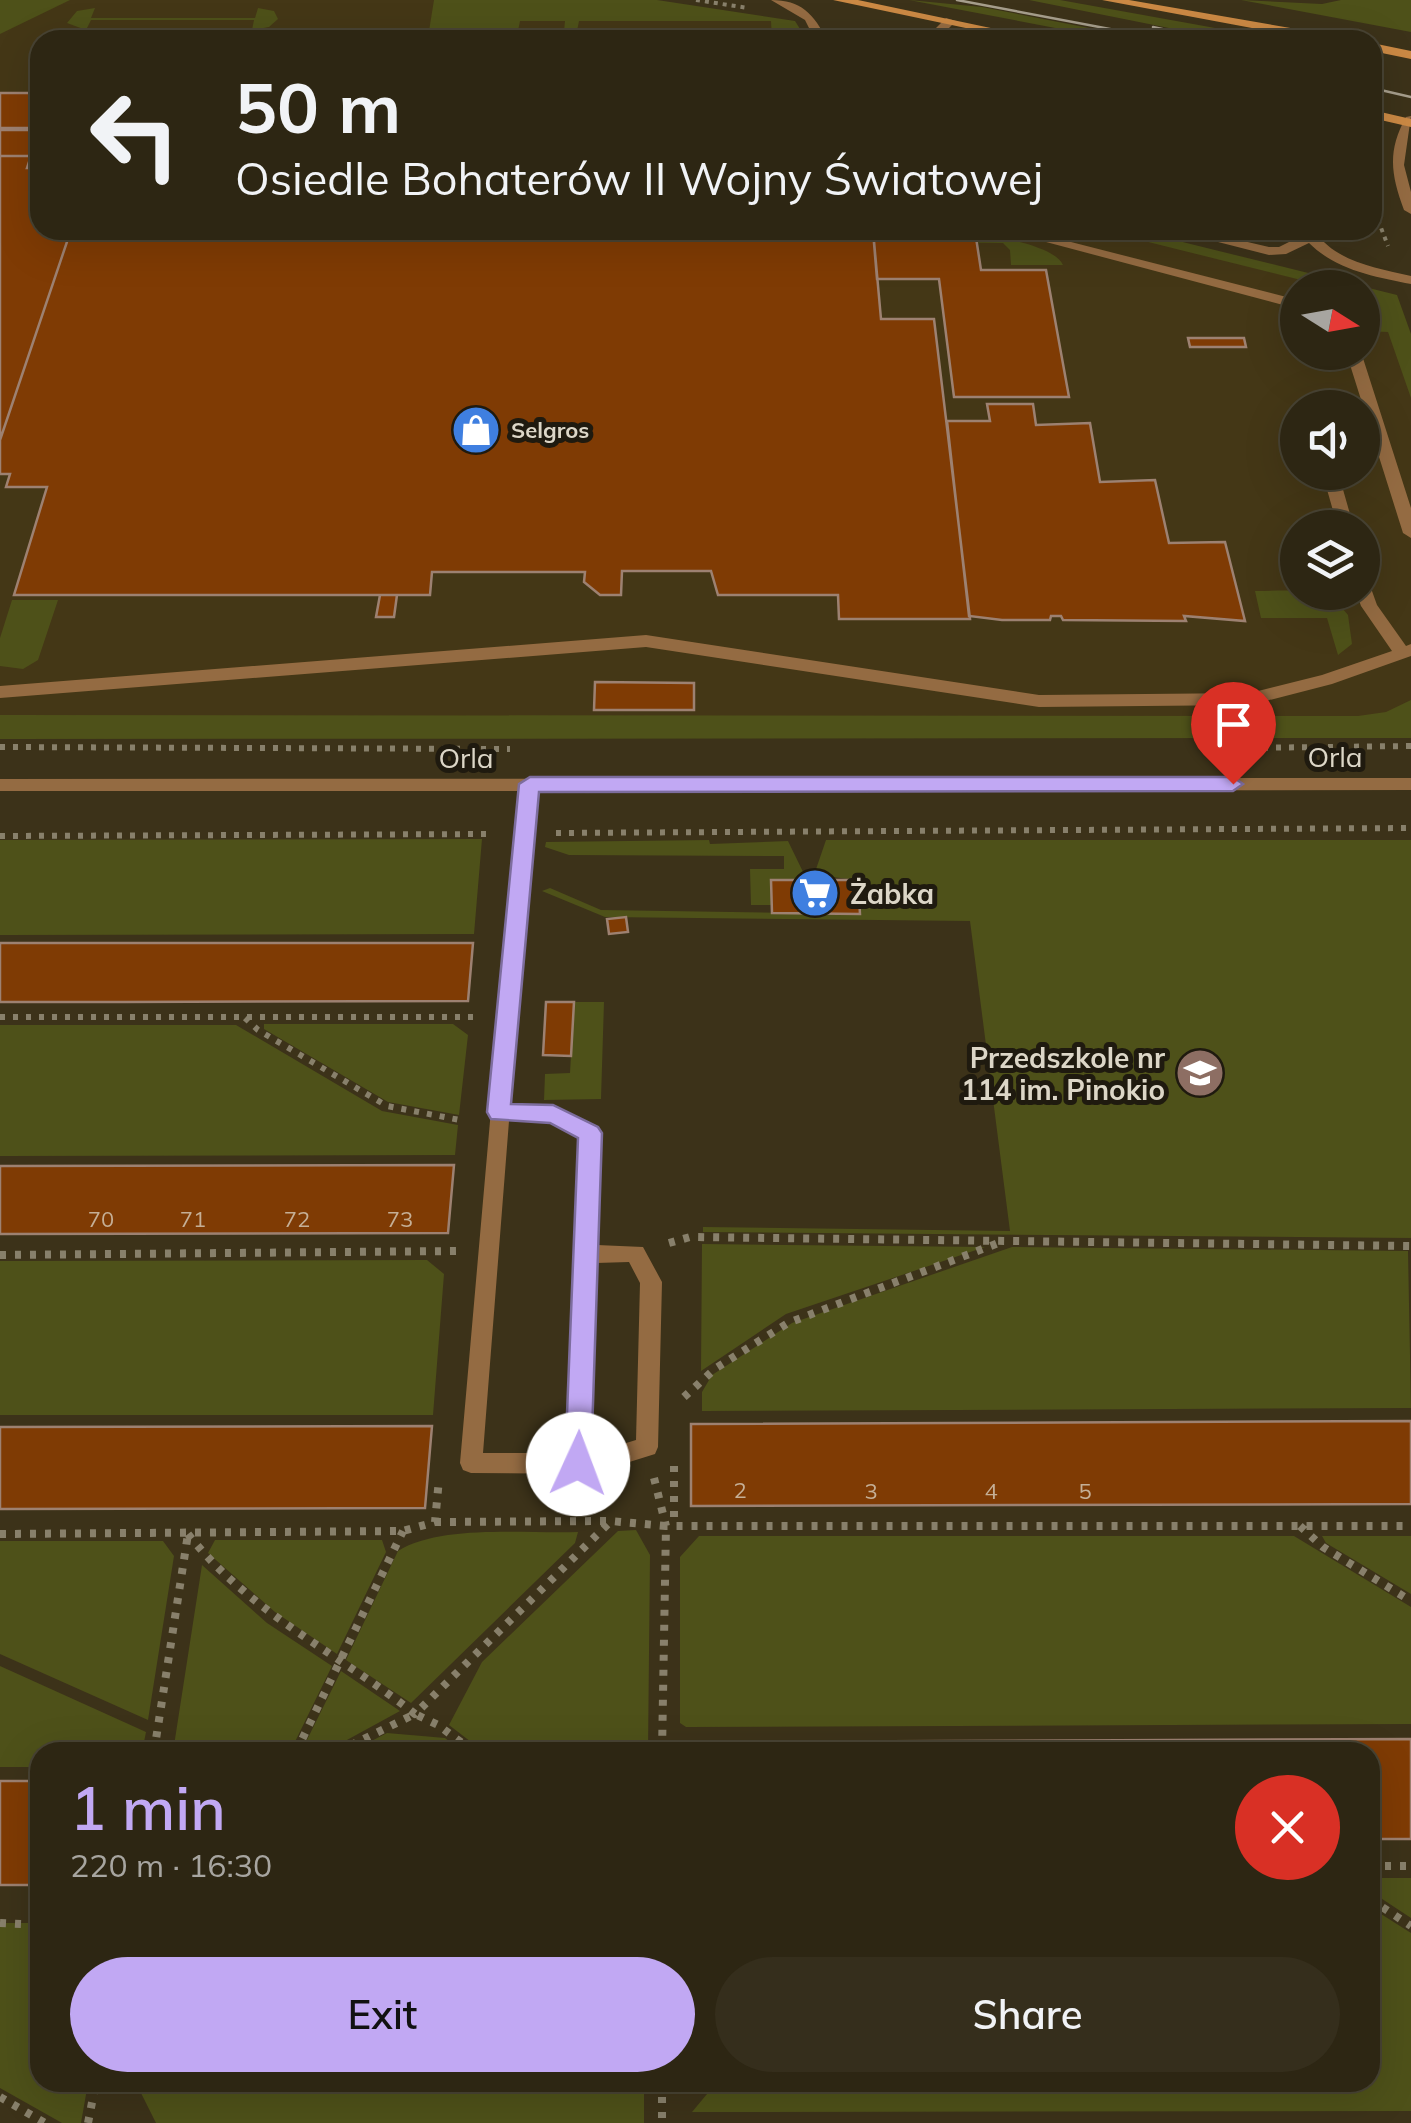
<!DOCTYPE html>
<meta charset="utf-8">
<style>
:root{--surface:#2d2613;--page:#352e1c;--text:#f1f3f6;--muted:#a7a5a0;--line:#484333;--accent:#c1a8f3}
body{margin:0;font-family:Mulish,sans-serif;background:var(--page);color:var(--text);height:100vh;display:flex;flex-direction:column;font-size:38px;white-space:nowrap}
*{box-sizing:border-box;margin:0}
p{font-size:32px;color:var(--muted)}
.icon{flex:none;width:55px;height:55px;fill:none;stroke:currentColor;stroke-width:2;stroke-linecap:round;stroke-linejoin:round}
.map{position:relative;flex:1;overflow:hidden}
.details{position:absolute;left:30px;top:1742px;width:1350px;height:350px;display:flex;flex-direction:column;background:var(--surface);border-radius:30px;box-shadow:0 10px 40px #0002,0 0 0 2px var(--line)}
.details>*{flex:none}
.banner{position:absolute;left:30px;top:30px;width:1352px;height:210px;border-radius:30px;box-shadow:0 10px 40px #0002,0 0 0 2px var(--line);background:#2d2613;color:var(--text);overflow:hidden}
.needle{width:65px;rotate:101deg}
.controls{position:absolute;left:1280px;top:270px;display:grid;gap:20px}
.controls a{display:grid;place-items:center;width:100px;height:100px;border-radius:50%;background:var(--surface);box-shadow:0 10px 40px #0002,0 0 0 2px var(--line);font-size:50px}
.pin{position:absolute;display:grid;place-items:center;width:85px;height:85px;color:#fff;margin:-102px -42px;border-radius:50% 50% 50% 0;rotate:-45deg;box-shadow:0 0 10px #0007}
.pin .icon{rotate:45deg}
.me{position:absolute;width:110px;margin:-55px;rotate:2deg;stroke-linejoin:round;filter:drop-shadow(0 0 8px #0008)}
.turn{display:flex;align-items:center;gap:35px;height:210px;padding:0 40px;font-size:45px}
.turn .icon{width:130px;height:130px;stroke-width:2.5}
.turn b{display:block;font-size:70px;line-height:85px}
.round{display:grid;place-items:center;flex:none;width:105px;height:105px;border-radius:52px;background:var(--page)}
.summary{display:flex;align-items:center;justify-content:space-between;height:170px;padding:0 40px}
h1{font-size:60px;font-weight:600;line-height:75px;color:var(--accent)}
.button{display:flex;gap:20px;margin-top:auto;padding:20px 40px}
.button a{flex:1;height:115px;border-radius:60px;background:var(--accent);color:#111;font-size:40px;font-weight:600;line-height:115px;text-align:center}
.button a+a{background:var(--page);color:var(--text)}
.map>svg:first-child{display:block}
</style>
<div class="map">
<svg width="1411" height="2123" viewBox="0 0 1411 2123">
<rect width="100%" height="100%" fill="#3c3219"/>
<path fill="#443716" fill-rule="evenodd" d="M 51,0 L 642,0 L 776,19 L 776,40 L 40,40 L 40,230 L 1115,230 L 1353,287 L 1298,288 L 1298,352 L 1362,352 L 1363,290 L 1384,295 L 1411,374 L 1411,727 L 0,725 L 0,23 ZM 1298,408 L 1362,408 L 1362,472 L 1298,472 ZM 1298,528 L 1362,528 L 1362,592 L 1298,592 Z"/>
<path fill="#4e5119" d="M 0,0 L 70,0 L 0,34 Z
M 434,0 L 657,0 L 795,21 L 807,40 L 772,40 L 771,21 L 579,21 L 577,31 L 564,31 L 565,21 L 520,21 L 518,31 L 429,31 Z
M 909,0 L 982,7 L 1151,40 L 1118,40 Z
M 1029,0 L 1060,0 L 1282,40 L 1229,40 Z
M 1241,0 L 1322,4 L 1341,0 L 1411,0 L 1411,32 Z
M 95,8 L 91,18 L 255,18 L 258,8 L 274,11 L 278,19 L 269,27 L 252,30 L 254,20 L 91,20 L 86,30 L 67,23 L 77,11 Z
M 934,230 C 960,230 1053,241 1063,265 L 1011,265 L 1010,250 L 1003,243 L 927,242 Z
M 1100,230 L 1134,230 L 1397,295 L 1411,334 L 1411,398 L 1388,332 L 1363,331 L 1362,288 L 1329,287 Z
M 1255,591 C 1289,591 1326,585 1348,615 L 1352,644 L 1338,655 L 1327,618 L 1261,618 Z
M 12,600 L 58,600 L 38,660 L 23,669 L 0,666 L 0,638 Z
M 1411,700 L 1411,738 L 0,739 L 0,715 L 1358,716 L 1386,712 Z
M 482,839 L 474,934 L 0,935 L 0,840 Z
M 709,840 L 710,844 L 788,841 L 805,876 L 800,880 L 771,880 L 771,905 L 751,905 L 750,869 L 784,869 L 784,856 L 569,855 L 545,847 L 546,842 Z
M 826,840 L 1411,840 L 1411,1238 L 703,1232 L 703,1227 L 1010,1231 L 970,921 L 605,917 L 542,891 L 550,888 L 601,910 L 860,914 L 858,880 L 814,875 Z
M 574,1002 L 604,1002 L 601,1099 L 544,1100 L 545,1074 L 570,1073 Z
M 264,1024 L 453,1024 L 468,1035 L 459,1115 L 388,1102 L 264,1029 Z
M 0,1025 L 236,1025 L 382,1111 L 458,1125 L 455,1155 L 0,1156 Z
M 702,1244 L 985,1247 L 786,1314 L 701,1371 Z
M 1012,1247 L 1408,1251 L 1411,1408 L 702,1411 L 702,1392 L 712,1375 L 792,1323 Z
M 427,1260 L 444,1274 L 433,1415 L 0,1415 L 0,1261 Z
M 636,1530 L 650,1555 L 648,1752 L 484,1752 L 449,1725 L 482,1662 L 618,1531 Z
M 578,1532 L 575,1543 L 411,1703 L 346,1660 L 398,1551 C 441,1524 527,1534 578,1532 Z
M 699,1536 L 1294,1536 L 1411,1607 L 1411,1724 L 686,1727 L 680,1723 L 680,1557 Z
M 1322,1536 L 1411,1536 L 1411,1594 L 1326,1543 Z
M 215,1540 L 382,1540 L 386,1552 L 337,1654 L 275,1612 L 208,1553 Z
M 0,1541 L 163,1541 L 174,1556 L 148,1720 L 0,1654 Z
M 202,1565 L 267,1623 L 332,1666 L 290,1752 L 173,1752 Z
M 0,1666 L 146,1732 L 142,1752 L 40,1752 L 40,1767 L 0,1767 Z
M 341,1671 L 400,1711 L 325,1752 L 301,1752 Z
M 387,1733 L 445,1738 L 463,1752 L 350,1752 Z
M 1370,1878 L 1411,1878 L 1411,1918 L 1370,1891 Z
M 1370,1907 L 1411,1933 L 1411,2111 L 692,2112 L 717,2082 L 1370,2082 Z
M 0,1923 L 40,1923 L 40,2082 L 88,2083 L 81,2123 L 62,2123 L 0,2088 Z
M 136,2083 L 644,2083 L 644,2123 L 156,2123 Z"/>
<path fill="#7f3b04" stroke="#9d8171" stroke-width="2.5" d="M 0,93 L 40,93 L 40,128 L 0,128 Z
M 0,130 L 40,130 L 40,153 L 35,168 L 27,168 L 31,156 L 0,156 Z
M 0,156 L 31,156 L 27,168 L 40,168 L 40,230 L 71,230 L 0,440 Z
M 71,230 L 873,230 L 881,319 L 934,319 L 970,619 L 839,619 L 838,595 L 718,595 L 711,571 L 622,571 L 621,595 L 600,595 L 584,582 L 585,572 L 432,572 L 430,595 L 14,595 L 47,487 L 6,487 L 10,474 L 0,474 L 0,440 Z
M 873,231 L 975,231 L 981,270 L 1046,270 L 1069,397 L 954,397 L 939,279 L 877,279 Z
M 1188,338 L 1244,338 L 1246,347 L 1190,347 Z
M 987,404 L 1033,404 L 1036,425 L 1090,423 L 1100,482 L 1155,480 L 1169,543 L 1225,542 L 1245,621 L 1184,616 L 1186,621 L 1063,620 L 1061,616 L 1051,616 L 1050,620 L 1002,620 L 969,616 L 947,421 L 990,421 Z
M 380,595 L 397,595 L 394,617 L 376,617 Z
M 595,682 L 694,683 L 694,710 L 594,710 Z
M 771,880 L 858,880 L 860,914 L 772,913 Z
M 626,917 L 628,932 L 609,934 L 607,919 Z
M 0,943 L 473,943 L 468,1001 L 124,1002 L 0,1002 Z
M 546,1002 L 574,1002 L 571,1056 L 543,1055 Z
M 454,1165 L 448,1233 L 0,1234 L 0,1166 Z
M 1411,1421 L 1411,1504 L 691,1506 L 691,1424 Z
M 432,1426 L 425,1508 L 0,1509 L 0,1427 Z
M 1411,1739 L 1411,1839 L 1370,1839 L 1370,1752 L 691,1752 L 691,1742 Z
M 0,1781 L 40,1781 L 40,1885 L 0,1885 Z"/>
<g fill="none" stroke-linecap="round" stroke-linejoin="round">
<path stroke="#88806b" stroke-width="4" stroke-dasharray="4 5" stroke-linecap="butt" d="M 696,0 L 748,8
M 1378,220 L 1388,246"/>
<path stroke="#88806b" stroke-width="6" stroke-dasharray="5 8" stroke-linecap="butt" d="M 0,747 L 510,749
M 1237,748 L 1411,746
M 556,833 L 1411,828
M 0,836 L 494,834
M 0,1017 L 476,1017
M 245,1018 L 258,1030 L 387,1106 L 465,1121"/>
<path stroke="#88806b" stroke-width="8" stroke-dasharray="6 9" stroke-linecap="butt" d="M 669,1243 L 690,1237 L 1411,1246
M 0,1255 L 456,1251
M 684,1397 L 716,1368 L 788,1323 L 1001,1242
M 674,1466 L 674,1525
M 654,1478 L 666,1526 L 1411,1526
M 435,1522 L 611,1521 L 666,1526 L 662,1752
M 1300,1526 L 1323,1547 L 1411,1601
M 0,1534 L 403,1531 L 435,1522 L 439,1479
M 188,1534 C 250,1613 338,1653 415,1714 L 611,1521
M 154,1752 L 188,1534
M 296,1752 L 403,1531
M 337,1752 L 415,1714 L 438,1725 L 474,1752
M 1370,1866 L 1411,1866
M 1370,1899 L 1411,1926
M 0,1923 L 40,1925
M 662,2082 L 662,2123
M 0,2097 L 45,2123
M 88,2123 L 96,2082"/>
<path fill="#946b42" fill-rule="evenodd" d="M 771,0 C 801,0 814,14 827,40 L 815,40 L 805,20 Z
M 946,18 L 956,21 L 937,40 L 924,40 Z
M 1001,230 L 1024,230 L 1298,300 L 1298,309 Z
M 1171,230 L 1196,230 L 1269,247 L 1279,247 L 1303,235 L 1300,230 L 1314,230 C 1335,262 1376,268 1411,276 L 1411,284 C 1375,277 1336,270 1309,243 L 1286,254 L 1269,255 Z
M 1346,352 L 1361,352 L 1411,508 L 1411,538 L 1403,533 Z
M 1322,472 L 1338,472 L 1354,528 L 1338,528 Z
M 1362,579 L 1368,580 L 1377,605 L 1406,646 L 1411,644 L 1411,656 L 1332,684 L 1250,705 L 1039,707 L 646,647 L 0,698 L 0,686 L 646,635 L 1039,695 L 1250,693 L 1322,675 L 1392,651 L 1361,606 L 1356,592 L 1362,592 Z"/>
<path fill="#946b42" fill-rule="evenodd" d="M 1411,116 L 1404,165 L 1411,192 L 1411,214 L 1404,210 C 1391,175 1387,151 1406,117 Z
M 1411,778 L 1411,790 L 537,791 L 510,1104 L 553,1106 L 597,1127 L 600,1133 L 597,1245 L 643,1247 L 662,1282 L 658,1447 L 655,1454 L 591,1474 L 471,1473 L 463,1470 L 460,1463 L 519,791 L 0,791 L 0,779 ZM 509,1121 L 550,1122 L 580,1137 L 567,1453 L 483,1453 ZM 629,1262 L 640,1283 L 636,1440 L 590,1454 L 596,1263 Z"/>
<path fill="#cb8944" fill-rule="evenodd" d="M 833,0 L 858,0 L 1048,40 L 1023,40 Z
M 1102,0 L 1129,0 L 1337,36 L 1343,40 L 1316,40 Z
M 1372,43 L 1411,51 L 1411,59 L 1372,51 Z
M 1372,110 L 1411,119 L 1411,127 L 1372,118 Z"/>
<path stroke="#a69e8c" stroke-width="2.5" d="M 957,0 L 1168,40
M 1153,27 L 1212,40
M 1372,88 L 1411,97"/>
</g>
<path fill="#c1a8f3" stroke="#7d6d9e" stroke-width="2.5" d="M 530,777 L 1233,777 L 1243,784 L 1233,791 L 539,792 L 511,1104 L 553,1105 L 598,1127 L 602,1133 L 591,1464 L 587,1472 L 578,1475 L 569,1472 L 565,1464 L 578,1138 L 550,1123 L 491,1119 L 487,1112 L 519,784 Z"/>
<defs>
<g id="shop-disc" transform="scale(2.5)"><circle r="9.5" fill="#3f7fe0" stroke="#1f1a0f"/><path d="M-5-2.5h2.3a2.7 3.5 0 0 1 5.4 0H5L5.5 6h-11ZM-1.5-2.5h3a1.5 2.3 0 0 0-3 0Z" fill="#fff"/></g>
<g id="supermarket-disc" transform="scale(2.5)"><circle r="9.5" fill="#3f7fe0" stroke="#1f1a0f"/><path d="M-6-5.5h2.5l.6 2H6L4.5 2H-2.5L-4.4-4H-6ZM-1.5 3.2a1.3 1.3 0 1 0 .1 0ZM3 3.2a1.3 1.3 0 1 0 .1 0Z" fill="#fff"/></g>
<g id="school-disc" transform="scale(2.5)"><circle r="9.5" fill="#8d6e63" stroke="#1f1a0f"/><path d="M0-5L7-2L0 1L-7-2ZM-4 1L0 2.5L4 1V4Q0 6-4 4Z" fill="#fff"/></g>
</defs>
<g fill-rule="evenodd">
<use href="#shop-disc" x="476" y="430"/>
<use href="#supermarket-disc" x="815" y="893"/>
<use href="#school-disc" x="1200" y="1073"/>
</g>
<g text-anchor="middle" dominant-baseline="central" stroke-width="10" stroke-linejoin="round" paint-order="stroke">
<g font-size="22" font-weight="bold" fill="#dcd6c7" stroke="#1f1a0f" text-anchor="start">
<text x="511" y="430">Selgros</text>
</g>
<g font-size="22" fill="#c5af96">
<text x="101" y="1219">70</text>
<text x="193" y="1219">71</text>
<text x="297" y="1219">72</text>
<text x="400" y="1219">73</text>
<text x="740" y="1490">2</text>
<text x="871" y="1491">3</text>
<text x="991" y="1491">4</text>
<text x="1085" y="1491">5</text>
</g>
<g font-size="28" fill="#dcd6c7" stroke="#1f1a0f">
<text x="1335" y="756">Orla</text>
<text x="466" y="757">Orla</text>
</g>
<g font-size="28" font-weight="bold" fill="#dcd6c7" stroke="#1f1a0f" text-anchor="start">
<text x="850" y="893">Żabka</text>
<text x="1165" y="1057" text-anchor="end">Przedszkole nr<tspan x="1165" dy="32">114 im. Pinokio</tspan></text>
</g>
</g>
</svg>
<div class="controls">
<a><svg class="needle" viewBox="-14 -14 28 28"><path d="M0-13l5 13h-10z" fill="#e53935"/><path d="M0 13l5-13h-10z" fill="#a7a5a0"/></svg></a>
<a><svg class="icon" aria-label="sound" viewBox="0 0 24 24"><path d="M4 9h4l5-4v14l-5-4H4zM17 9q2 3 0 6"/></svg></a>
<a><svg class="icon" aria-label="layers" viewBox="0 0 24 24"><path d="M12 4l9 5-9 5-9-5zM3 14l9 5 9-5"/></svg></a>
</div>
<div class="pin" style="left:1233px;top:784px;background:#d93025"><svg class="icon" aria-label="arrive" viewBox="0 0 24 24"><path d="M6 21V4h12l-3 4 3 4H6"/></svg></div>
<svg class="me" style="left:578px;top:1464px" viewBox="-20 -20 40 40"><circle r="19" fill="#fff"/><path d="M0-13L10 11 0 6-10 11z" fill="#c1a8f3"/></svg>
<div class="banner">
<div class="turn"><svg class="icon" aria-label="left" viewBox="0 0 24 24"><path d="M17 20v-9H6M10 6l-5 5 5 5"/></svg><div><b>50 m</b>Osiedle Bohaterów II Wojny Światowej</div></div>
</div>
<section class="details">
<div class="summary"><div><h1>1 min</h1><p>220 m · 16:30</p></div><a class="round" style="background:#d93025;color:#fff"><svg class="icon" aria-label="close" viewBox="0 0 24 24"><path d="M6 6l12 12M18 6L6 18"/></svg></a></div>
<div class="button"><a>Exit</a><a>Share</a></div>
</section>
</div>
